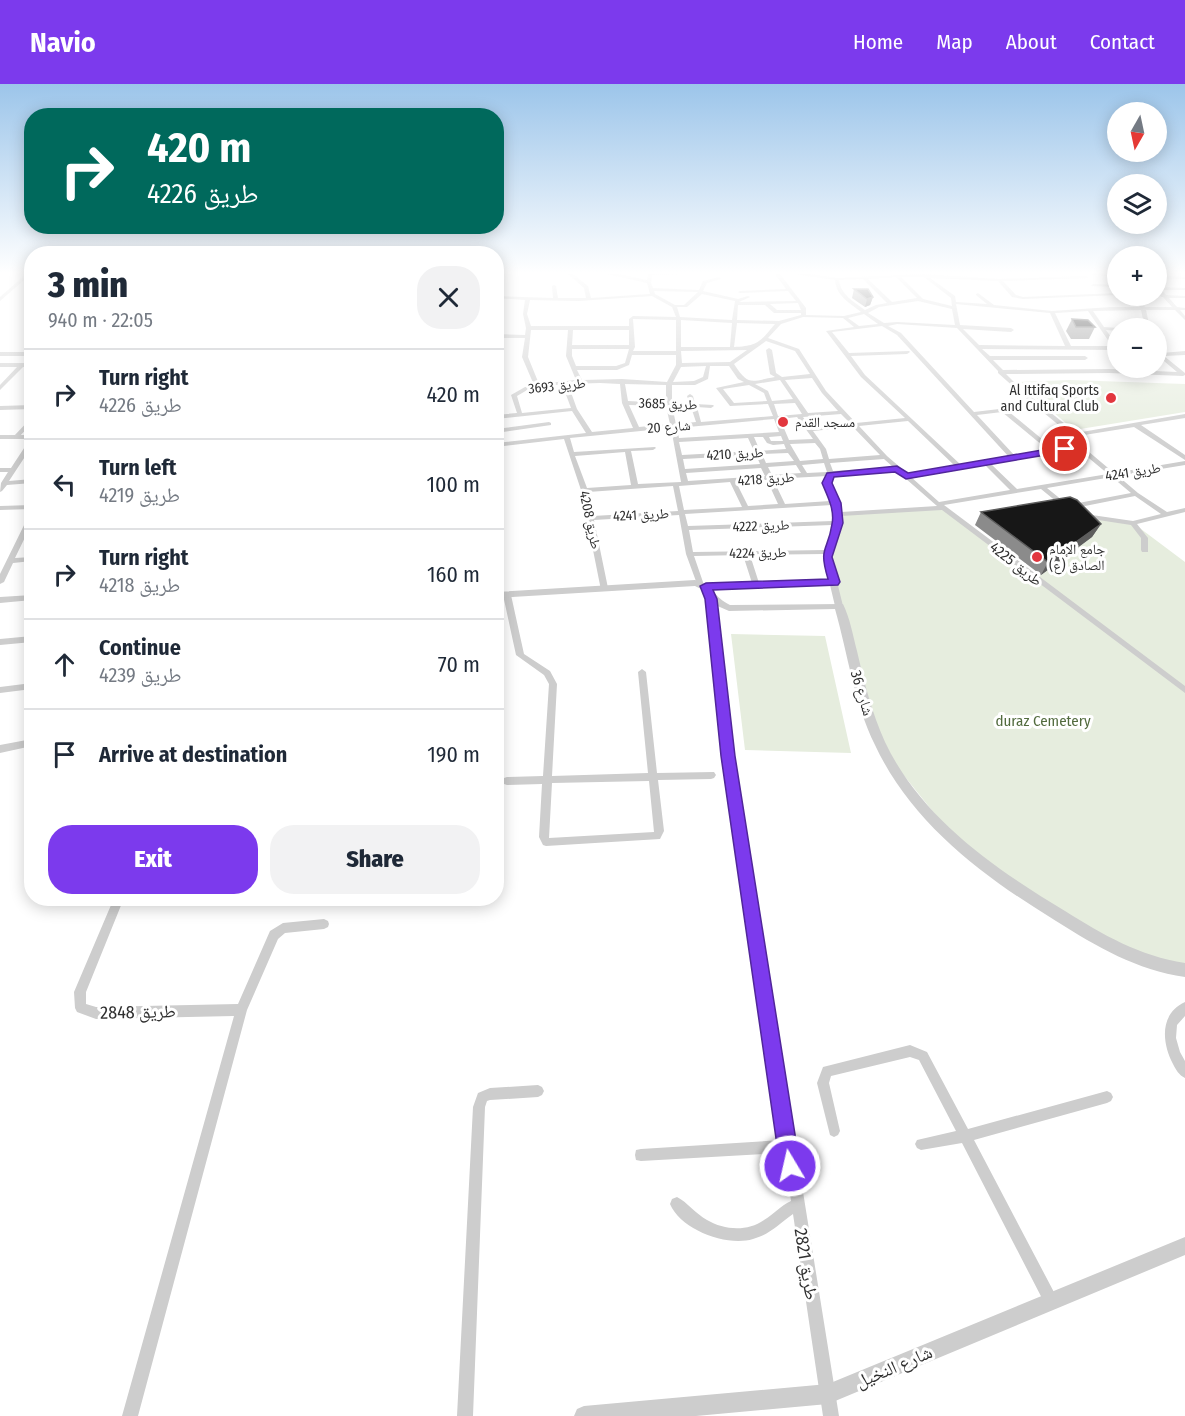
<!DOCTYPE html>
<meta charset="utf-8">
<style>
:root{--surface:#fff;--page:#f2f2f3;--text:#1f2937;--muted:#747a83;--line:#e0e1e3;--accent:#7c3aed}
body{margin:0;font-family:"Fira Sans Condensed","Noto Naskh Arabic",sans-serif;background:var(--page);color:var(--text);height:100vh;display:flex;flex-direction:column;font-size:22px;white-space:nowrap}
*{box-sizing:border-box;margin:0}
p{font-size:20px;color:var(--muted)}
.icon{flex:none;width:33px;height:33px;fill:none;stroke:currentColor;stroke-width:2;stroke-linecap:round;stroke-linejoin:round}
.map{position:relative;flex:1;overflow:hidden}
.sheet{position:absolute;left:24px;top:162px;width:480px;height:660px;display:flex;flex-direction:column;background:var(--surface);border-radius:24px;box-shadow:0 3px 15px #0003}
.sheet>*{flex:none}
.banner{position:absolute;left:24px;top:24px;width:480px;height:126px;border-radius:24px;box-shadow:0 3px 15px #0003;background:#00695c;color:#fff;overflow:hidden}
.needle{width:39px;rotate:189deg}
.tools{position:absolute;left:1107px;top:18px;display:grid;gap:12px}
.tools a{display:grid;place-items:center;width:60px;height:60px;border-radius:50%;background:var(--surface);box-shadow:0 3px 15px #0003;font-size:30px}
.pin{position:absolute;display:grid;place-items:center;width:51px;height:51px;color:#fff;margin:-26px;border:3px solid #fff;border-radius:50%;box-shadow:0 2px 6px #0007}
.me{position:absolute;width:66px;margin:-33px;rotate:351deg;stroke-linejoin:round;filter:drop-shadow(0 0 4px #0008)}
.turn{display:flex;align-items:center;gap:21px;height:126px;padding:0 24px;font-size:27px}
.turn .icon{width:78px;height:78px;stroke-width:2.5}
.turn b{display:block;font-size:42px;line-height:51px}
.round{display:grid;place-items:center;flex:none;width:63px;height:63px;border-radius:24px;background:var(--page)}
.headline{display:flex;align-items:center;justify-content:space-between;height:102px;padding:0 24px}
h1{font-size:36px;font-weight:800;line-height:45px}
.action{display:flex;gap:12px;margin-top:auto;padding:12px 24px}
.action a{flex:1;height:69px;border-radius:24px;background:var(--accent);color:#fff;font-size:24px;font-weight:800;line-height:69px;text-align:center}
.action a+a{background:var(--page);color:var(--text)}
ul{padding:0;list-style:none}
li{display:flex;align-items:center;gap:18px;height:90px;padding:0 24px;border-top:2px solid var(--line)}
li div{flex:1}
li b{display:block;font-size:22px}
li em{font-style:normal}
header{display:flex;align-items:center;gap:36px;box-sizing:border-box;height:84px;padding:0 30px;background:var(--accent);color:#fff}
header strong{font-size:28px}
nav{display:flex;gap:33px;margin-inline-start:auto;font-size:21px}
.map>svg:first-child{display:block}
</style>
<header>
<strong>Navio</strong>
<nav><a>Home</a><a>Map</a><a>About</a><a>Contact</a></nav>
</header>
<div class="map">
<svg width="1185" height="1332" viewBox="0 0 1185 1332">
<rect width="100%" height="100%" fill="#fff"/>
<path fill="#e6edde" d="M 1070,296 L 1185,300 L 1185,328 L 1074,346 L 1018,298 Z
M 945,424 L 1035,495 L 1092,453 L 1098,435 L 1133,439 L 1185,478 L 1185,885 L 1088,850 L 959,760 L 881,663 L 827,468 L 838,430 Z
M 731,550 L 825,552 L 851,669 L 745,666 Z"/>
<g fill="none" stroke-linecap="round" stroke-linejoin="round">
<path fill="#cdcdcd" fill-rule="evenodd" d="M 26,190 L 31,190 L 0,217 L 0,213 Z
M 568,190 L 573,190 L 588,202 L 591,214 L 650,210 L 647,199 L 607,190 L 618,190 L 647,196 L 648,190 L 680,190 L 652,191 L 651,199 L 653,204 L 699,206 L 703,197 L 719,193 L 721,195 L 707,199 L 703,207 L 738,215 L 748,212 L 750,213 L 739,218 L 796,217 L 788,207 L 740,209 L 738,208 L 740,207 L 786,205 L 775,190 L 780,190 L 806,224 L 806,231 L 844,232 L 861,228 C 850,219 836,212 835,196 L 794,190 L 811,190 L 837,194 L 923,190 L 999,195 L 1086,192 L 1088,194 L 1003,197 L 1016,211 L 1023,213 L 1118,209 L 1118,211 L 1023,215 L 1012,213 L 998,197 L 930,194 L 955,212 L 956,218 L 987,220 L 976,211 L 976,210 L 978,209 L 994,221 L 1052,227 L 1111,223 L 1140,223 L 1131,212 L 1135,212 L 1145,223 L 1172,223 L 1163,213 L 1161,213 L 1156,205 L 1156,201 L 1159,203 L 1185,204 L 1185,206 L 1162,206 L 1166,211 L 1185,212 L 1185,214 L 1169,214 L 1177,223 L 1185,224 L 1185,226 L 1180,226 L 1185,232 L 1185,236 L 1175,226 L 1146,226 L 1150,244 L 1145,244 L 1141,226 L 1093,227 L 1104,243 L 1118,244 L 1118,247 L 1106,246 L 1118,263 L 1118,266 L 982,265 L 990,272 L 1085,272 L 1088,274 L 1085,276 L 993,276 L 1003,286 L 1109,285 L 1177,288 L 1158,272 L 1156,264 L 1162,269 L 1185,267 L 1185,271 L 1164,272 L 1185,289 L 1185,291 L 1183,292 L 1109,289 L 1006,290 L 1019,303 L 1076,349 L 1185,330 L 1185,334 L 1141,341 L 1185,371 L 1185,376 L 1134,343 L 1078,352 L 1082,362 L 1114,389 L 1185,377 L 1185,381 L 1118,392 L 1138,409 L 1167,428 L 1185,424 L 1185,428 L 1137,440 L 1148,454 L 1148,468 L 1142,468 L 1141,466 L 1141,454 L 1131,441 L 1085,434 L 1082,432 L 1085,430 L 1133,437 L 1161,430 L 1135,412 L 1070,425 L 1063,423 L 1041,405 L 944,421 L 1185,602 L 1185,609 L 942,426 L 841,432 L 840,437 L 841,439 L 839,441 L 831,473 L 843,522 L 839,525 L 835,522 L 830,501 L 703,505 L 703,502 L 698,502 L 697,500 L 686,470 L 679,431 L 594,436 L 608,504 L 607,506 L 601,506 L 581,406 L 564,355 L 496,363 L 496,359 L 586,349 L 572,327 L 496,335 L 496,331 L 517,329 L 511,311 L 525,303 L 534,301 L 522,273 L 525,254 L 496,254 L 496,250 L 525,251 L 526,244 L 523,230 L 525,216 L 496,214 L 496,212 L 553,214 L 552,202 L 554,201 L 556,202 L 558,214 L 586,214 L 584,204 ZM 896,193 L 917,214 L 892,218 L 868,195 ZM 901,193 L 924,193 L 951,214 L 952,222 L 923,215 ZM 863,195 L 887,219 L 876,221 L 865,226 C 854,218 841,211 839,196 ZM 654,207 L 698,208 L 684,221 L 675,221 L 655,210 ZM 702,210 L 735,217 L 732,236 L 680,233 L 677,223 L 687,223 ZM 652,212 L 672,223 L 676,233 L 633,232 L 629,235 L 629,242 L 531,242 L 527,230 L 530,216 L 578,217 ZM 918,217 L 952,225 L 955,241 L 897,238 L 884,239 L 868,229 L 879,223 ZM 798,219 L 801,226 L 777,226 L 770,220 ZM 956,220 L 1050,229 L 1065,262 L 979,261 L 963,245 L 1011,248 L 1014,246 L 1011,244 L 960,241 ZM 738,221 L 765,221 L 774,229 L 801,229 L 801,231 L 779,237 L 737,236 ZM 1088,227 L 1112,262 L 1071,262 L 1055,229 ZM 864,230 L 878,240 L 859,242 L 848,234 ZM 803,233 L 843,234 L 854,243 L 826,247 L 861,293 L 905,334 L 856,339 L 826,307 L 799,265 L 768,254 L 781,240 ZM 633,235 L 676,236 L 676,267 L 633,267 L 635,263 ZM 681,236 L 732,239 L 730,263 L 681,263 ZM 737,239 L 775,240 C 760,258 758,262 734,263 ZM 897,240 L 957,244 L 998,287 L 998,289 L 1034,321 L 974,328 L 901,249 L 888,242 ZM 882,242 L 897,251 L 1009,373 L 961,381 L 865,291 L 851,272 L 907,270 L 910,268 L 909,267 L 849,269 L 832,248 ZM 531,246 L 568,246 L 566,272 L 576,296 L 539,300 L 528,273 ZM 573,246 L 629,246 L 629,261 L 572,261 ZM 766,257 L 795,267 L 810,290 L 782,293 L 776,289 L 772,266 L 769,264 L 766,266 L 770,290 L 775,293 C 751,297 749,303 734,280 ZM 572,265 L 629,265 L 625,279 L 616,282 L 576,282 L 572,272 ZM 747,266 L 730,278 L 682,279 L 681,267 ZM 632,271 L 676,271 L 676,281 L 667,298 L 622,295 L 582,296 L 577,286 L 617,286 L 629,281 ZM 706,282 L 703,293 L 694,297 L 673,298 L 681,283 ZM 710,282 L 729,282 L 738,295 L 744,298 L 716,304 L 730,322 L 768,320 L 773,332 L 701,338 L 697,323 L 711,324 L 714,322 L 713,321 L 695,320 L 693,312 L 690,310 L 687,312 L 690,320 L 672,319 L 672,301 L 695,301 L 708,295 ZM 812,294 L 822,309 L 838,327 L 808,329 L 785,296 ZM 780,296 L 793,315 L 772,317 L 768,307 L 755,300 ZM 600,299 L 620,300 L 622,319 L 633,344 L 592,348 L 577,325 L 568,300 ZM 562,300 L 571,324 L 522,329 L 517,312 L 529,305 ZM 625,300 L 666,301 L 666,319 L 628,317 ZM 749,301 L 764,309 L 767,317 L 734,319 L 723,305 ZM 795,319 L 802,330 L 778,332 L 774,320 ZM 629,321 L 666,322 L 670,340 L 639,343 ZM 672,322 L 691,323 L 696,338 L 676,340 ZM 1038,324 L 1072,352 L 1076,362 L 1054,365 L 1008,327 ZM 1002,328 L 1048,366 L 1015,372 L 977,331 ZM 841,330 L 850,339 L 810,343 L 803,333 ZM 797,333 L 813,355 L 789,356 L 780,335 ZM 774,335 L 779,348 L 679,354 L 677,344 ZM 908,337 L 955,382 L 908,390 L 887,372 L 859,342 ZM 853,343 L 880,371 L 829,375 L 826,365 L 813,347 ZM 671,344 L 681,398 L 638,400 L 631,367 L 653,366 L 656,364 L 655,363 L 574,368 L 570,354 ZM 781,352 L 783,357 L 771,357 L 769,353 ZM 754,353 L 763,353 L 767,359 L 773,361 L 784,360 L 786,365 L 760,367 ZM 748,354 L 754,367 L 682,371 L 679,358 ZM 815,359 L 820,365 L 823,375 L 800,377 L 790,360 ZM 1078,365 L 1108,390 L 1017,405 L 991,380 ZM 625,368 L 631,401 L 587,404 L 575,372 ZM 788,369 L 794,377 L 766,379 L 762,370 ZM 756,371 L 760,380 L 685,385 L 683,375 ZM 884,375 L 893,383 L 833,387 L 830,379 ZM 824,379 L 827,388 L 807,389 L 802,381 ZM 796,381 L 801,389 L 772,391 L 768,383 ZM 985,381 L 1010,406 L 939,418 L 911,393 ZM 761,384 L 765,392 L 688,397 L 686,389 ZM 897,387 L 937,422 L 841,428 L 830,399 L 834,391 ZM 827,392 L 824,399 L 830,417 L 785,420 L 773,395 ZM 1112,393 L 1131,409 L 1068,421 L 1047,404 ZM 767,396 L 778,420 L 748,422 L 736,398 ZM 730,398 L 742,423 L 684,426 L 679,402 ZM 673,402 L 678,427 L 593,432 L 588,408 ZM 832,421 L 835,430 L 833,437 L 688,442 L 685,430 ZM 832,441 L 825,466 L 693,468 L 689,446 ZM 824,470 L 823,473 L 829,496 L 759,499 L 750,471 ZM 743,471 L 752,499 L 704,501 L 694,472 Z
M 1091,190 L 1118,191 L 1118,193 L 1093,191 Z
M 1156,192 L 1185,193 L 1185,195 L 1156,194 Z
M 1093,200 L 1118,201 L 1118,203 L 1091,202 Z
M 0,268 L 32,268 L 32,272 L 0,272 Z
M 0,279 L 32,279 L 32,283 L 23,283 L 0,306 L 0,301 L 17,283 L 0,283 Z
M 32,321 L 32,325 L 0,326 L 0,322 Z
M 32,333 L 32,339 L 18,354 L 14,354 L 14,352 Z
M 549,338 L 551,339 L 551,341 L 496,349 L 496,345 Z
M 32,354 L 32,362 L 9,397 L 32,395 L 32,399 L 7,401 L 2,407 L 0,408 L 1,399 L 8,388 L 0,388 L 0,384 L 11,384 L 30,355 Z
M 32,421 L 32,425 L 0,426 L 0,422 Z
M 32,429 L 32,439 L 15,474 L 32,473 L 32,477 L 13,479 L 4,498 L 0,500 L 0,490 L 29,431 Z
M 504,509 L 507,509 L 511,511 L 524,570 L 550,587 L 557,600 L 552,692 L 648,689 L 638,588 L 642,585 L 646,588 L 657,689 L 714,688 L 716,691 L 714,694 L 711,695 L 658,696 L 664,747 L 660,755 L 546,762 L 543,761 L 539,753 L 542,700 L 507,701 L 504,700 L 502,697 L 504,694 L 507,693 L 543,692 L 549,600 L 544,591 L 516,571 L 503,511 ZM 649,697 L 654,748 L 549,754 L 552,699 Z
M 32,511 L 32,516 L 0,519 L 0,513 Z
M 711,512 L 715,515 L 733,672 L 839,1332 L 823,1332 L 793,1130 C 779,1140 769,1151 753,1155 C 727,1163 681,1146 670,1120 L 672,1115 L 677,1113 C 687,1118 696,1130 707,1136 C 724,1146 747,1148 764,1136 C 774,1130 780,1122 791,1117 L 784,1069 L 641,1077 L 636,1076 L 635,1071 L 636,1066 L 641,1065 L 782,1056 L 723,672 L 707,515 Z
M 32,552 L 32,558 L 0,561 L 0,555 Z
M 32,599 L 32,605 L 0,609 L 0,603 Z
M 32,655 L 32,662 L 0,669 L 0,661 Z
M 114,814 L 124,814 L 86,908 L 86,920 L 96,923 L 238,920 L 270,847 L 283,839 L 324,835 L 328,837 L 329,840 L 328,843 L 324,845 L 285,849 L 278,855 L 247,926 L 138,1332 L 122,1332 L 234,932 L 96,935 L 77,928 L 75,924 L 74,908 Z
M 1185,918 L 1185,932 L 1177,941 L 1176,954 L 1180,968 L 1185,977 L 1185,994 C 1179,991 1176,986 1173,980 C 1162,959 1159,930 1185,918 Z
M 910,961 L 927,968 L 968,1045 L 1107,1007 L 1111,1009 L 1113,1013 L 1111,1017 L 1107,1019 L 974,1056 L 1056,1212 L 1058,1217 L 1056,1222 L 1051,1224 L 1046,1222 L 962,1059 L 921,1066 L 917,1064 L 915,1060 L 917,1056 L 956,1047 L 919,976 L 910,973 L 831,992 L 829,999 L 840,1047 L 838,1051 L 834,1053 L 830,1051 L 817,999 L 823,983 Z
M 538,1001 L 542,1003 L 544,1007 L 542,1011 L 538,1013 L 490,1016 L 487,1017 L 485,1023 L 473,1332 L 457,1332 L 473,1023 L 478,1009 L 490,1004 Z"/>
<path fill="#cdcdcd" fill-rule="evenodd" d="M 0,351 L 32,351 L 32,355 L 0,355 Z
M 695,496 C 711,500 715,514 730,521 L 843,520 C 850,534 853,552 857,567 C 864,598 872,629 885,658 C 921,734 995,785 1065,827 C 1103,851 1140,872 1185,879 L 1185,893 C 1137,886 1097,863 1056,837 C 984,793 912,740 875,661 C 854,618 848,571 835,525 L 729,527 L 713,520 L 701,505 L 695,502 L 496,514 L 496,508 Z
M 1185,1153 L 1185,1171 L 828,1320 L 696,1332 L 574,1332 L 577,1325 L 584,1322 L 828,1300 Z"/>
</g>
<path fill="#8b8b8b" d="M 854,205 L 873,213 L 870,221 L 865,223 L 852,214 Z
M 1072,235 L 1095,243 L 1089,255 L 1071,255 L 1066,247 Z
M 981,428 L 1101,440 L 1092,453 L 1041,491 L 975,441 Z"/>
<path fill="#5d5d5d" d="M 873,213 L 870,221 L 865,223 L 867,215 Z
M 1101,440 L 1092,453 L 1041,491 L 1048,478 Z"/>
<path fill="#171717" stroke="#5d5d5d" stroke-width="1.5" d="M 854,205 L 868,205 L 873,213 L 867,215 Z
M 1072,235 L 1088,236 L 1095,243 L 1076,243 Z
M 1070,413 L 1077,416 L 1101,440 L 1048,478 L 981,428 Z"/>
<linearGradient id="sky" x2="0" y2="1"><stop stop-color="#9cc5ea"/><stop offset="0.5" stop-color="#fff"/><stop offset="1" stop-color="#fff" stop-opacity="0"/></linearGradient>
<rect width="1185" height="377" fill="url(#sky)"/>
<path fill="#7c3aed" stroke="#51269a" stroke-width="1.5" d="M 1065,362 L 1070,365 L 1069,367 L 906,395 L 895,388 L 834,393 L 832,399 L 841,419 L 843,439 L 832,473 L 840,498 L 838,501 L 713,506 L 717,515 L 735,672 L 800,1082 L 797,1089 L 790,1092 L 783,1089 L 780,1082 L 721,672 L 705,515 L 700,502 L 706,499 L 828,495 C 818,462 828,468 832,440 C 835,426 827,411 822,399 L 827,389 L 897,382 L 908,389 Z"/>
<g fill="#e2363e" stroke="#fff" stroke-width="2">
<circle cx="1111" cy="314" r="6"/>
<circle cx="783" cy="338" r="6"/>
<circle cx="1037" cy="473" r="6"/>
</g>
<g text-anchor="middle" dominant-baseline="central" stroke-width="6" stroke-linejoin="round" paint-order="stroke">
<g font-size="14" fill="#303030" stroke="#fff">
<text transform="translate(557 302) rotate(-6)">طريق 3693</text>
<text transform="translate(668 320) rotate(2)">طريق 3685</text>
<text transform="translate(669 343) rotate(-4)">شارع 20</text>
<text transform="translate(735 370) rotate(-3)">طريق 4210</text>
<text transform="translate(1133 388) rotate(-9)">طريق 4241</text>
<text transform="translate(766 395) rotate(-4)">طريق 4218</text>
<text transform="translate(641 431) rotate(-3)">طريق 4241</text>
<text transform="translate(590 436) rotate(78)">طريق 4208</text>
<text transform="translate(761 442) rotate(-2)">طريق 4222</text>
<text transform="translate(758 469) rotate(-1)">طريق 4224</text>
</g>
<g font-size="14" fill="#303030" stroke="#fff" text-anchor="start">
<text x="1099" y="306" text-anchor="end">Al Ittifaq Sports<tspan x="1099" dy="16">and Cultural Club</tspan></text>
<text x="795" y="338">مسجد القدم</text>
<text x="1049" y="465">جامع الإمام<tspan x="1049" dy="16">الصادق (ع)</tspan></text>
</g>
<g font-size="15" fill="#303030" stroke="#fff">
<text transform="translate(1016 480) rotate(38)">طريق 4225</text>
<text transform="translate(862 609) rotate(73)">شارع 36</text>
</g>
<g font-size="15" fill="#526b3e" stroke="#fff">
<text x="1043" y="637">duraz Cemetery</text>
</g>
<g font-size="18" fill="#303030" stroke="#fff">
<text transform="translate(138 928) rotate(-1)">طريق 2848</text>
<text transform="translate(806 1180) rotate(81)">طريق 2821</text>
<text transform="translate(894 1283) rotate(-23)">شارع النخيل</text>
</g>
</g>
</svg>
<div class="tools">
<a><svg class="needle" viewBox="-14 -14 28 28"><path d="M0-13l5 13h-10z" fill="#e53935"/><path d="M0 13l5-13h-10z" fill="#747a83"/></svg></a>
<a><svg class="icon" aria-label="layers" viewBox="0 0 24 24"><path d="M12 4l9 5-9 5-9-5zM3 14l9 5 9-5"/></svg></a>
<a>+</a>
<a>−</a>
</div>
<div class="pin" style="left:1065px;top:365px;background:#d93025"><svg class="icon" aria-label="arrive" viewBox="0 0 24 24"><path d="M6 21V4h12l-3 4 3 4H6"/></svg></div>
<svg class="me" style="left:790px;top:1082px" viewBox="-20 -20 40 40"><circle r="17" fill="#7c3aed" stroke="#fff" stroke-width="3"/><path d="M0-11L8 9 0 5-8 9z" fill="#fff"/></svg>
<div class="banner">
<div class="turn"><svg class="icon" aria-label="right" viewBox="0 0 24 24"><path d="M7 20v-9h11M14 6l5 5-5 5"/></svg><div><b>420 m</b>طريق 4226</div></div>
</div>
<section class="sheet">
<div class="headline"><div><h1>3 min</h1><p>940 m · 22:05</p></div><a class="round"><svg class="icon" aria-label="close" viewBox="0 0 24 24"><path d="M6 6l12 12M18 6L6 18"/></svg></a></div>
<ul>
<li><svg class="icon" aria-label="right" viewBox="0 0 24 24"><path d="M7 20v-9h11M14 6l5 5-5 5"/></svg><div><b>Turn right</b><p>طريق 4226</p></div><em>420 m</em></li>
<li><svg class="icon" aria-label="left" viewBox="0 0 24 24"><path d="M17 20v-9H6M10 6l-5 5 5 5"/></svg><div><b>Turn left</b><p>طريق 4219</p></div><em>100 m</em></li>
<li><svg class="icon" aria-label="right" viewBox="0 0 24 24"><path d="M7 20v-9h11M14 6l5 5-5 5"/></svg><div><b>Turn right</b><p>طريق 4218</p></div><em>160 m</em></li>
<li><svg class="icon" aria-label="ahead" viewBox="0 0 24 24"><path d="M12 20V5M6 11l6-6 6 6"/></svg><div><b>Continue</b><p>طريق 4239</p></div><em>70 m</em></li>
<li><svg class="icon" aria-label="arrive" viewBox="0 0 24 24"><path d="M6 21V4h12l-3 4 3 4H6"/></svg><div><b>Arrive at destination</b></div><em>190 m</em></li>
</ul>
<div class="action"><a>Exit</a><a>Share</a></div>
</section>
</div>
